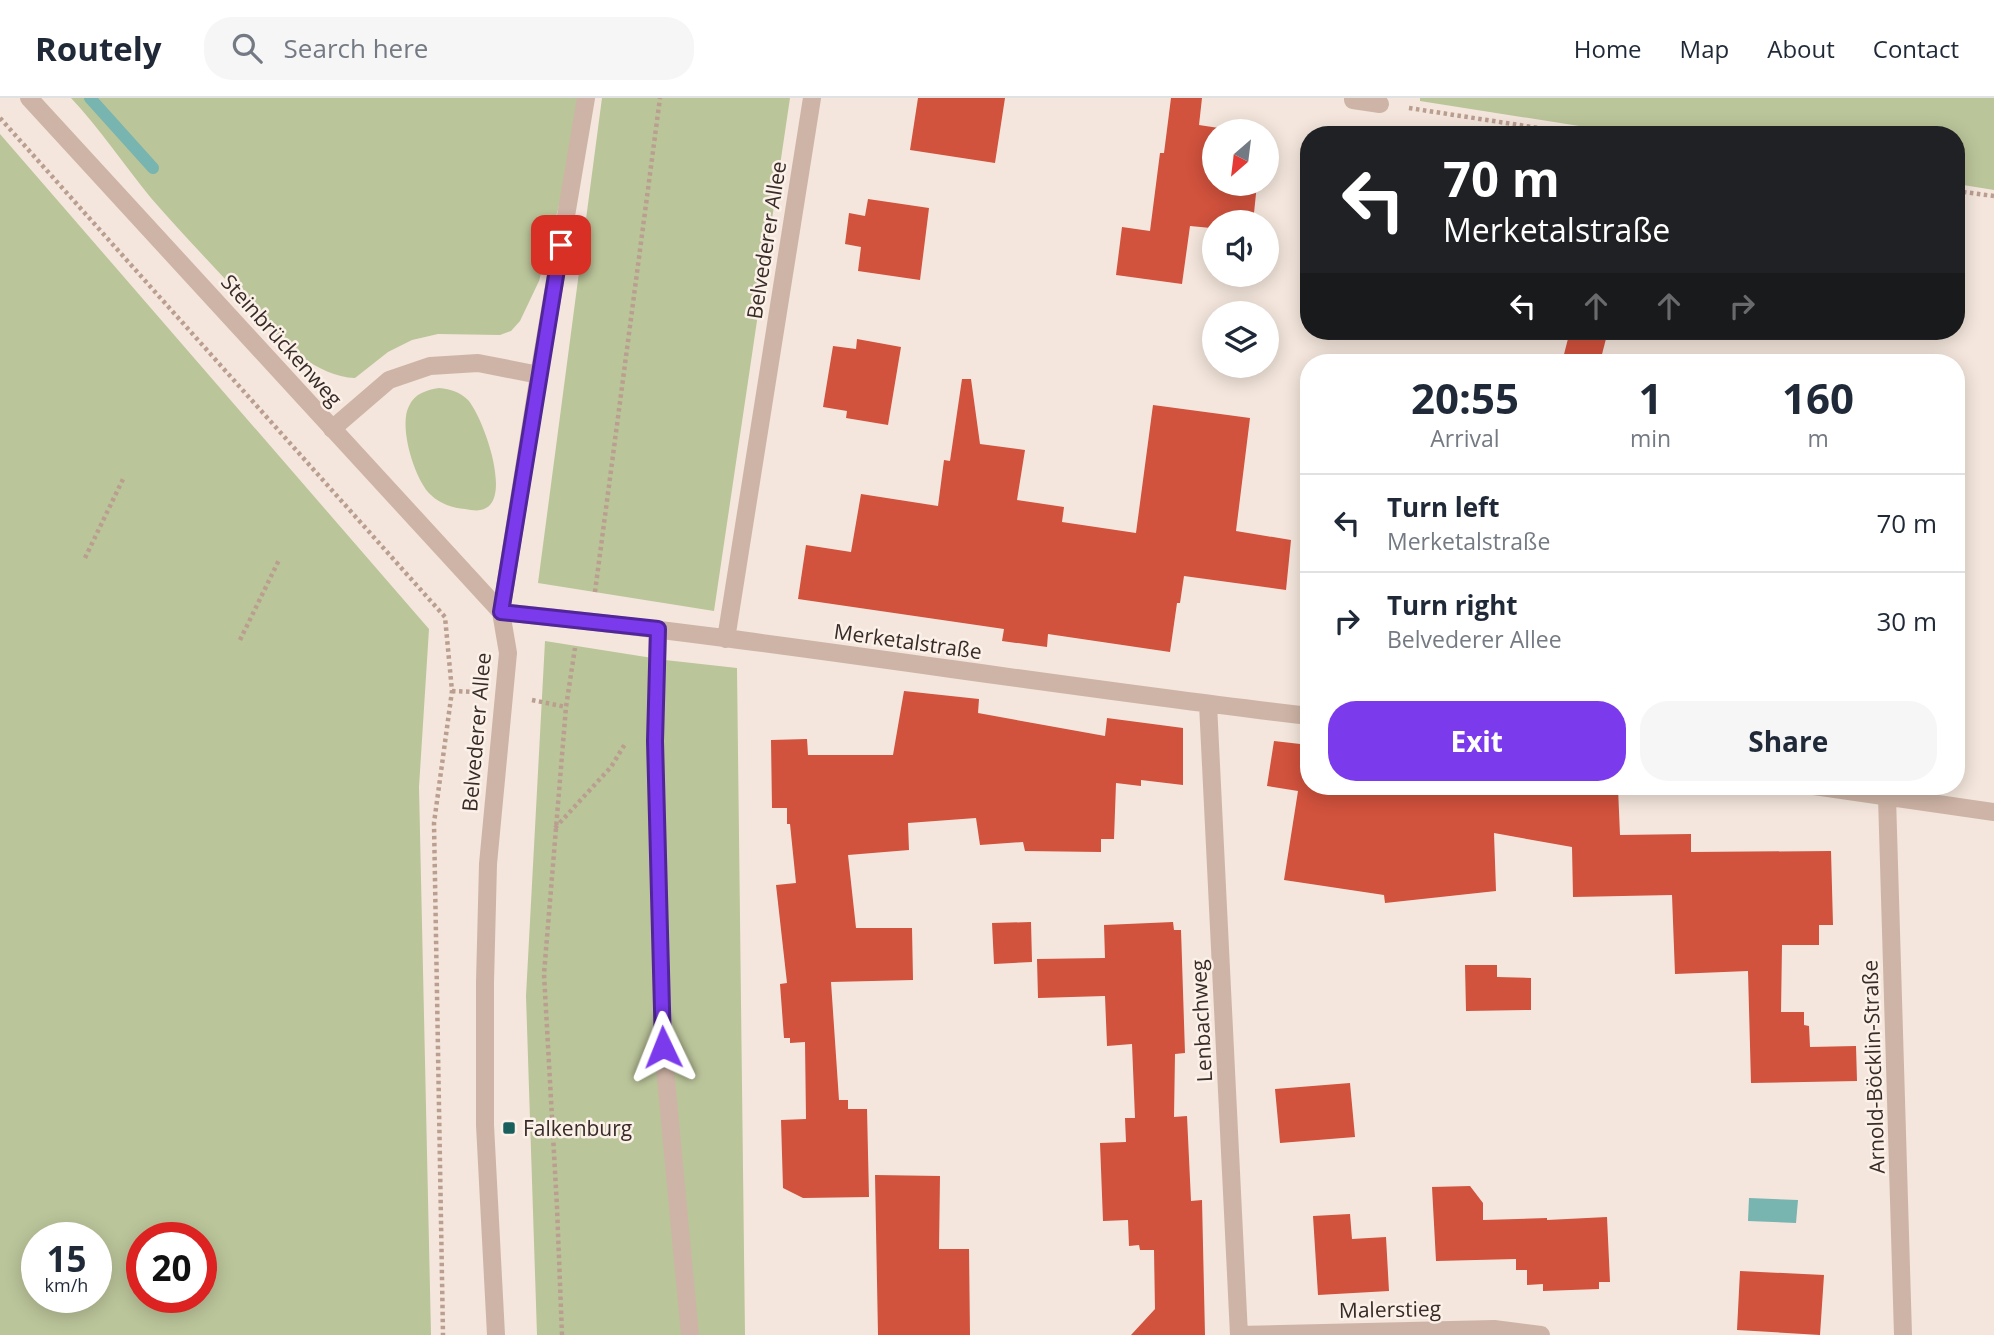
<!DOCTYPE html>
<meta charset="utf-8">
<style>
:root{--surface:#fff;--page:#f6f6f7;--text:#1f2937;--muted:#747a83;--line:#e0e1e3;--accent:#7c3aed}
body{margin:0;font-family:"Open Sans",sans-serif;background:var(--page);color:var(--text);height:100vh;display:flex;flex-direction:column;font-size:26px;white-space:nowrap}
*{box-sizing:border-box;margin:0}
p{font-size:23px;color:var(--muted)}
.icon{flex:none;width:38px;height:38px;fill:none;stroke:currentColor;stroke-width:2;stroke-linecap:round;stroke-linejoin:round}
.map{position:relative;flex:1;overflow:hidden}
.drawer{position:absolute;left:1300px;top:256px;width:665px;height:441px;display:flex;flex-direction:column;background:var(--surface);border-radius:28px;box-shadow:0 4px 18px #0003}
.drawer>*{flex:none}
.hud{position:absolute;left:1300px;top:28px;width:665px;height:214px;border-radius:28px;box-shadow:0 4px 18px #0003;background:#202124;color:#fff;overflow:hidden}
.needle{width:46px;rotate:208deg}
.tools{position:absolute;left:1202px;top:21px;display:grid;gap:14px}
.tools a{display:grid;place-items:center;width:77px;height:77px;border-radius:50%;background:var(--surface);box-shadow:0 4px 18px #0003;font-size:35px}
.speed{position:absolute;left:21px;top:1124px;display:flex;gap:14px;font-size:35px;font-weight:700;text-align:center}
.speed>*{display:grid;place-content:center;width:91px;height:91px;border-radius:50%;background:var(--surface);box-shadow:0 4px 18px #0003;line-height:1}
.speed small{font-size:18px;font-weight:400}
.speed .limit{border:10px solid #d22;background:#fff;color:#111}
.pin{position:absolute;display:grid;place-items:center;width:60px;height:60px;color:#fff;margin:-30px;border-radius:14px;box-shadow:0 4px 10px #0006}
.me{position:absolute;width:77px;margin:-38px;rotate:358deg;stroke-linejoin:round;filter:drop-shadow(0 0 5px #0008)}
.turn{display:flex;align-items:center;gap:24px;height:147px;padding:0 28px;font-size:32px}
.turn .icon{width:91px;height:91px;stroke-width:2.5}
.turn b{display:block;font-size:49px;line-height:60px}
.lanes{display:flex;align-items:center;height:66px;padding:0 28px;background:#0003;justify-content:center;gap:35px;direction:ltr}
.lanes .off{opacity:.35}
.eta{display:flex;justify-content:space-evenly;align-items:center;height:119px;text-align:center}
.eta b{font-size:42px;font-weight:700;line-height:49px}
.button{display:flex;gap:14px;margin-top:auto;padding:14px 28px}
.button a{flex:1;height:80px;border-radius:28px;background:var(--accent);color:#fff;font-size:28px;font-weight:700;line-height:80px;text-align:center}
.button a+a{background:var(--page);color:var(--text)}
ul{padding:0;list-style:none}
li{display:flex;align-items:center;gap:21px;height:98px;padding:0 28px;border-top:2px solid var(--line)}
li div{flex:1}
li b{display:block;font-size:26px}
li em{font-style:normal}
header{display:flex;align-items:center;gap:42px;box-sizing:border-box;height:98px;padding:0 35px;background:var(--surface);border-bottom:2px solid var(--line)}
header strong{font-size:33px}
nav{display:flex;gap:38px;margin-inline-start:auto;font-size:24px}
.search{width:490px;height:63px;background:var(--page);display:flex;align-items:center;gap:18px;box-sizing:border-box;padding:0 24px;border-radius:28px;color:var(--muted);font-size:26px}
.map>svg:first-child{display:block}
</style>
<header>
<strong>Routely</strong>
<div class="search"><svg class="icon" aria-label="search" viewBox="0 0 24 24"><circle cx="10" cy="10" r="6"/><path d="M15 15l6 6"/></svg>Search here</div>
<nav><a>Home</a><a>Map</a><a>About</a><a>Contact</a></nav>
</header>
<div class="map">
<svg width="1994" height="1237" viewBox="0 0 1994 1237">
<rect width="100%" height="100%" fill="#f4e6dc"/>
<path fill="#bbc59a" fill-rule="evenodd" d="M 71,0 L 586,0 L 583,17 L 539,183 L 520,223 L 511,233 L 500,237 L 438,236 L 412,242 L 388,254 L 355,280 C 304,278 259,218 227,183 C 201,155 175,128 151,100 C 124,67 100,31 71,0 Z
M 602,0 L 790,0 L 714,513 L 538,485 Z
M 1420,0 L 1994,0 L 1994,92 L 1957,86 L 1956,37 L 1636,37 L 1420,3 Z
M 0,36 L 429,531 L 419,689 L 431,1237 L 0,1237 ZM 37,1139 L 96,1139 L 96,1199 L 37,1199 ZM 142,1139 L 201,1139 L 201,1199 L 142,1199 Z
M 439,290 C 451,291 460,294 468,302 C 483,319 511,397 486,410 C 479,414 472,412 465,411 C 453,410 440,406 431,397 C 415,383 398,328 409,308 C 415,295 427,292 439,290 Z
M 545,543 L 665,562 L 737,570 L 745,1237 L 537,1237 L 526,898 Z"/>
<path fill="#78b4b0" d="M 1749,1100 L 1798,1102 L 1796,1125 L 1748,1123 Z"/>
<g fill="none" stroke-linecap="round" stroke-linejoin="round">
<path stroke="#78b4b0" stroke-width="12" d="M 90,0 L 153,70"/>
</g>
<path fill="#d1523d" d="M 918,0 L 1005,0 L 995,65 L 910,52 Z
M 1171,0 L 1202,0 L 1199,27 L 1232,32 L 1232,33 L 1214,33 L 1214,86 L 1257,86 L 1254,115 L 1243,124 L 1214,124 L 1214,128 L 1211,127 L 1211,130 L 1190,128 L 1182,186 L 1116,177 L 1122,129 L 1150,133 L 1160,55 L 1164,55 Z
M 868,101 L 929,110 L 920,182 L 858,173 L 861,149 L 845,146 L 849,115 L 865,118 Z
M 1570,233 L 1608,233 L 1600,264 L 1562,264 Z
M 857,241 L 901,249 L 888,327 L 846,320 L 847,313 L 823,309 L 833,248 L 856,251 Z
M 962,281 L 971,281 L 980,346 L 1025,352 L 1017,402 L 1064,409 L 1062,424 L 1136,435 L 1153,307 L 1250,320 L 1236,433 L 1291,442 L 1286,492 L 1184,478 L 1180,505 L 1177,505 L 1170,554 L 1048,536 L 1047,549 L 1002,543 L 1004,531 L 798,501 L 806,447 L 851,454 L 861,396 L 938,408 L 944,362 L 950,363 Z
M 904,593 L 979,601 L 978,615 L 1105,638 L 1107,620 L 1183,630 L 1183,687 L 1141,682 L 1141,688 L 1116,685 L 1114,741 L 1101,741 L 1101,754 L 1025,753 L 1023,744 L 980,747 L 976,720 L 908,725 L 909,752 L 848,757 L 856,830 L 912,830 L 913,882 L 831,884 L 839,1002 L 848,1002 L 848,1011 L 867,1011 L 869,1099 L 803,1100 L 783,1090 L 781,1022 L 806,1021 L 805,944 L 790,945 L 790,940 L 784,940 L 780,886 L 787,885 L 776,787 L 796,785 L 790,726 L 787,726 L 787,710 L 772,710 L 771,642 L 807,641 L 808,657 L 893,657 Z
M 1274,643 L 1309,647 L 1309,688 L 1602,688 L 1618,690 L 1620,737 L 1691,736 L 1691,754 L 1831,753 L 1833,827 L 1819,827 L 1819,847 L 1782,847 L 1781,914 L 1804,914 L 1804,927 L 1809,928 L 1810,949 L 1856,948 L 1857,983 L 1751,985 L 1748,873 L 1675,876 L 1672,797 L 1573,799 L 1572,749 L 1494,735 L 1496,793 L 1385,805 L 1384,797 L 1284,782 L 1298,693 L 1267,688 Z
M 1031,824 L 1032,864 L 994,866 L 992,825 Z
M 1173,824 L 1174,832 L 1181,832 L 1185,955 L 1175,956 L 1174,1019 L 1187,1018 L 1191,1103 L 1202,1102 L 1205,1237 L 1131,1237 L 1155,1211 L 1154,1152 L 1140,1152 L 1139,1147 L 1129,1148 L 1128,1122 L 1103,1123 L 1100,1045 L 1126,1044 L 1125,1020 L 1135,1020 L 1132,946 L 1107,948 L 1105,898 L 1038,900 L 1037,861 L 1105,860 L 1104,827 Z
M 1465,867 L 1497,867 L 1497,879 L 1531,880 L 1531,912 L 1466,913 Z
M 1350,985 L 1355,1039 L 1280,1045 L 1275,991 Z
M 875,1077 L 940,1078 L 939,1151 L 969,1151 L 970,1237 L 878,1237 Z
M 1470,1088 L 1483,1105 L 1483,1122 L 1547,1120 L 1547,1122 L 1607,1119 L 1610,1184 L 1599,1184 L 1599,1191 L 1543,1193 L 1543,1186 L 1527,1187 L 1527,1172 L 1516,1172 L 1516,1161 L 1436,1163 L 1432,1089 Z
M 1350,1116 L 1352,1141 L 1386,1139 L 1389,1193 L 1318,1197 L 1313,1118 Z
M 1740,1173 L 1824,1177 L 1820,1237 L 1737,1232 Z"/>
<g fill="none" stroke-linecap="round" stroke-linejoin="round">
<path stroke="#ba9e90" stroke-width="4.5" stroke-dasharray="3.5 3.5" stroke-linecap="butt" d="M 1409,10 L 1584,37
M 0,20 L 445,519 L 452,593 L 434,725 L 443,1237
M 1956,93 L 1994,98
M 85,460 L 124,379
M 595,494 L 660,0
M 240,542 L 279,462
M 452,593 L 475,594
M 532,602 L 566,609
M 555,730 L 611,669 L 625,646
M 562,1237 L 557,1109 L 544,876 L 566,609 L 575,550"/>
<path stroke="#ceb4a6" stroke-width="18" d="M 1353,0 L 1353,2 L 1380,6
M 332,331 L 389,282 L 430,268 L 478,265 L 539,277
M 658,532 L 655,643 L 663,949 L 690,1237"/>
<path stroke="#ceb4a6" stroke-width="18" d="M 586,0 L 539,277 L 501,514 C 771,541 1039,587 1309,618
M 726,541 L 812,0
M 1208,606 L 1239,1237
M 1814,688 L 1994,714
M 1887,699 L 1903,1237
M 1239,1237 L 1494,1231 L 1541,1237"/>
<path stroke="#ceb4a6" stroke-width="18" d="M 29,0 L 501,514 L 508,555 L 488,766 L 485,884 L 485,1027 L 496,1237"/>
</g>
<g fill="none" stroke-linecap="round" stroke-linejoin="round">
<g stroke="#51269a" stroke-width="18">
<path id="route" d="M 561,147 L 501,514 L 658,531 L 655,643 L 663,949"/>
</g>
<use href="#route" stroke="#7c3aed" stroke-width="12"/>
</g>
<rect fill="#195f5c" stroke="#fbf1e9" stroke-width="2.5" x="502" y="1023" width="14" height="14" rx="3.5"/>
<g text-anchor="middle" dominant-baseline="central" stroke-width="5" stroke-linejoin="round" paint-order="stroke">
<g font-size="21" fill="#392b28" stroke="#fbf1e9">
<text transform="translate(766 142) rotate(-81)">Belvederer Allee</text>
<text transform="translate(282 242) rotate(48)">Steinbrückenweg</text>
<text transform="translate(908 543) rotate(8)">Merketalstraße</text>
<text transform="translate(476 634) rotate(-85)">Belvederer Allee</text>
<text transform="translate(1201 923) rotate(-93)">Lenbachweg</text>
<text transform="translate(1873 969) rotate(-92)">Arnold-Böcklin-Straße</text>
<text transform="translate(1390 1211) rotate(-1)">Malerstieg</text>
</g>
<g font-size="21" fill="#392b28" stroke="#fbf1e9" text-anchor="start">
<text x="523" y="1030">Falkenburg</text>
</g>
</g>
</svg>
<div class="tools">
<a><svg class="needle" viewBox="-14 -14 28 28"><path d="M0-13l5 13h-10z" fill="#e53935"/><path d="M0 13l5-13h-10z" fill="#747a83"/></svg></a>
<a><svg class="icon" aria-label="sound" viewBox="0 0 24 24"><path d="M4 9h4l5-4v14l-5-4H4zM17 9q2 3 0 6"/></svg></a>
<a><svg class="icon" aria-label="layers" viewBox="0 0 24 24"><path d="M12 4l9 5-9 5-9-5zM3 14l9 5 9-5"/></svg></a>
</div>
<div class="speed"><div>15<small>km/h</small></div><div class="limit">20</div></div>
<div class="pin" style="left:561px;top:147px;background:#d93025"><svg class="icon" aria-label="arrive" viewBox="0 0 24 24"><path d="M6 21V4h12l-3 4 3 4H6"/></svg></div>
<svg class="me" style="left:663px;top:949px" viewBox="-20 -20 40 40"><path d="M0-17L14 15 0 8-14 15z" fill="#7c3aed" stroke="#fff" stroke-width="4"/></svg>
<div class="hud">
<div class="turn"><svg class="icon" aria-label="left" viewBox="0 0 24 24"><path d="M17 20v-9H6M10 6l-5 5 5 5"/></svg><div><b>70 m</b>Merketalstraße</div></div>
<div class="lanes"><svg class="icon" aria-label="left" viewBox="0 0 24 24"><path d="M17 20v-9H6M10 6l-5 5 5 5"/></svg><svg class="icon off" aria-label="ahead" viewBox="0 0 24 24"><path d="M12 20V5M6 11l6-6 6 6"/></svg><svg class="icon off" aria-label="ahead" viewBox="0 0 24 24"><path d="M12 20V5M6 11l6-6 6 6"/></svg><svg class="icon off" aria-label="right" viewBox="0 0 24 24"><path d="M7 20v-9h11M14 6l5 5-5 5"/></svg></div>
</div>
<section class="drawer">
<div class="eta">
<div><b>20:55</b><p>Arrival</p></div>
<div><b>1</b><p>min</p></div>
<div><b>160</b><p>m</p></div>
</div>
<ul>
<li><svg class="icon" aria-label="left" viewBox="0 0 24 24"><path d="M17 20v-9H6M10 6l-5 5 5 5"/></svg><div><b>Turn left</b><p>Merketalstraße</p></div><em>70 m</em></li>
<li><svg class="icon" aria-label="right" viewBox="0 0 24 24"><path d="M7 20v-9h11M14 6l5 5-5 5"/></svg><div><b>Turn right</b><p>Belvederer Allee</p></div><em>30 m</em></li>
</ul>
<div class="button"><a>Exit</a><a>Share</a></div>
</section>
</div>
